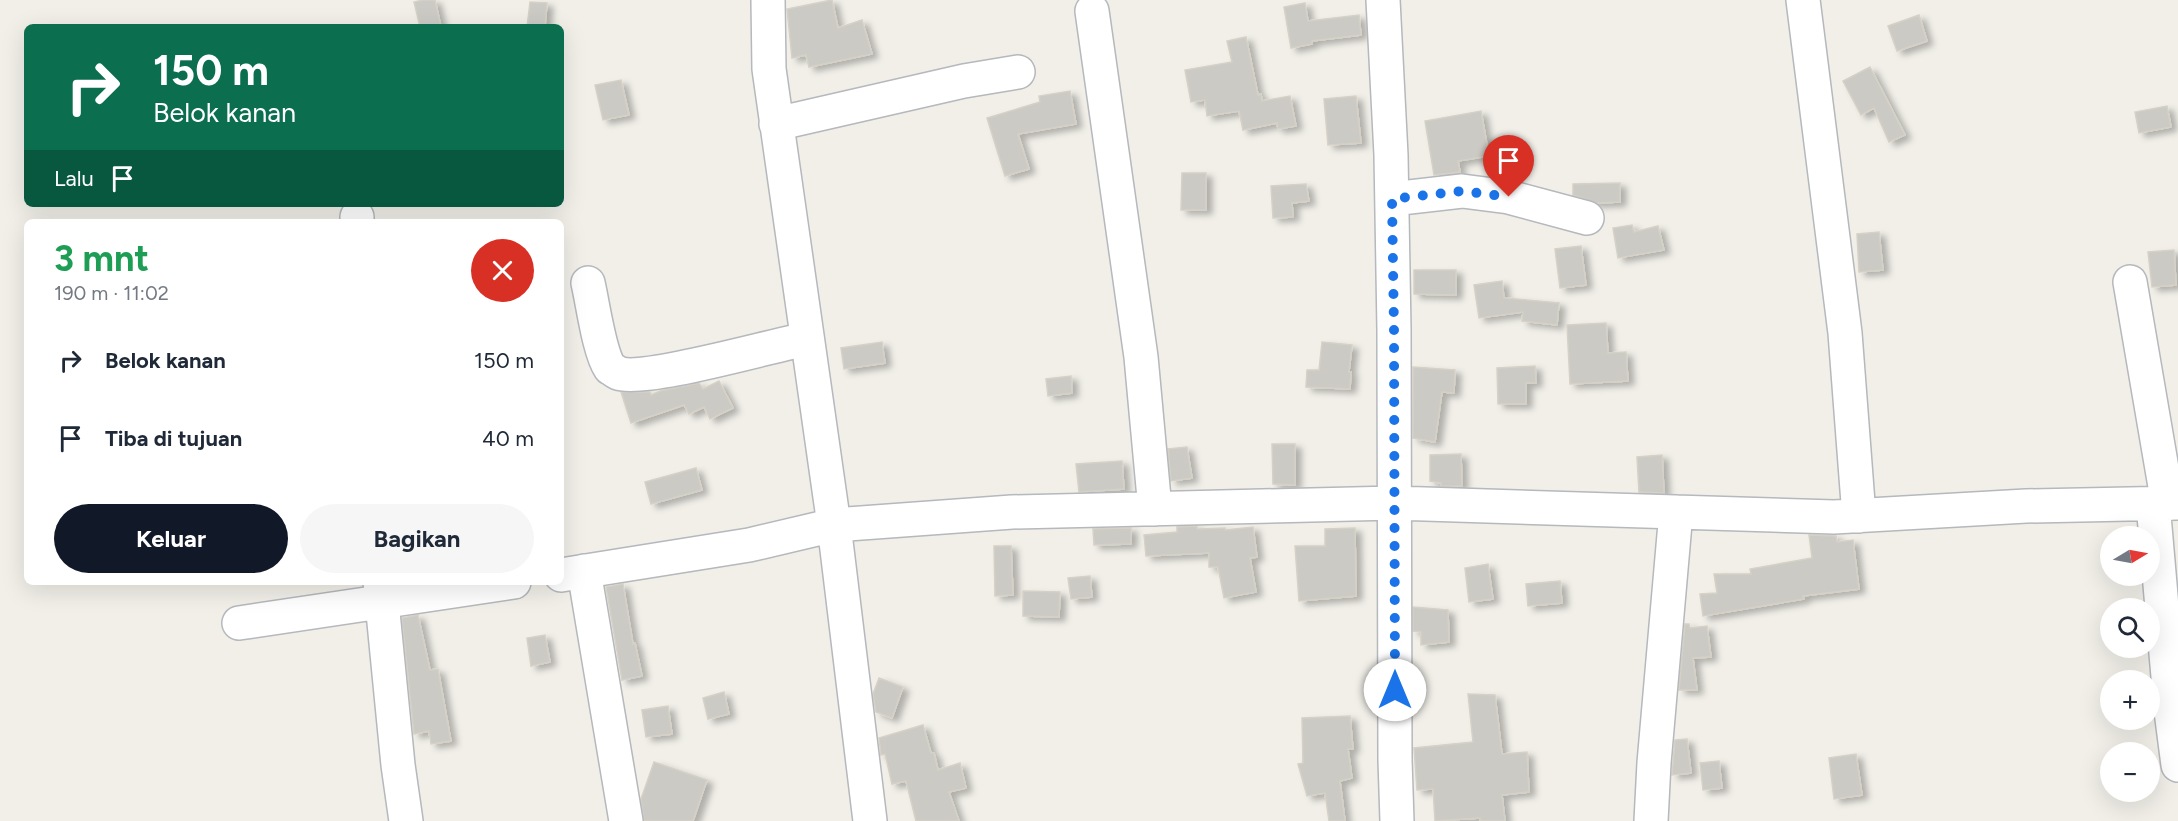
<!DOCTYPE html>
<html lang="id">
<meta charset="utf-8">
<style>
:root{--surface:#fff;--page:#f6f6f7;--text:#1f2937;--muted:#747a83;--accent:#111827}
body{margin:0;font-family:Figtree,sans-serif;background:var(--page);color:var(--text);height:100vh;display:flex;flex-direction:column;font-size:22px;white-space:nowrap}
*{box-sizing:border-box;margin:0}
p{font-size:20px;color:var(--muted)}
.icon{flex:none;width:33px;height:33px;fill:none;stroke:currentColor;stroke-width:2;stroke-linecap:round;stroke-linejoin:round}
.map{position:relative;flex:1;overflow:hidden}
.sheet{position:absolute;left:24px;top:219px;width:540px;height:366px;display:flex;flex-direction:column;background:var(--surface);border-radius:9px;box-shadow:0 6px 24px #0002}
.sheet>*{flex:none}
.hud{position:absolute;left:24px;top:24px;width:540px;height:183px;border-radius:9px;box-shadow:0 6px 24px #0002;background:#0b6e4f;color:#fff;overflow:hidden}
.needle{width:39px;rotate:80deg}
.controls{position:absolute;left:2100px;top:526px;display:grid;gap:12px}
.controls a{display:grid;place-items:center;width:60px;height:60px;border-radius:50%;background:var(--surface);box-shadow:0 6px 24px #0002;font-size:30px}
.pin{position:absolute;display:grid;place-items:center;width:51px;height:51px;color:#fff;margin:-62px -26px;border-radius:50% 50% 50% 0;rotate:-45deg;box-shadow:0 0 6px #0007}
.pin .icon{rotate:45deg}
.me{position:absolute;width:66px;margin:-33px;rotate:0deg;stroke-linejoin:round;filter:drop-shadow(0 0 4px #0008)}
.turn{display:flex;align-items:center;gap:21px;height:126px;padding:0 30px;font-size:27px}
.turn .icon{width:78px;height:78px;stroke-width:2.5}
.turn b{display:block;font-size:42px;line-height:51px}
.then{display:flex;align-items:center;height:57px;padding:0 30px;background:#0003;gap:12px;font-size:22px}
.round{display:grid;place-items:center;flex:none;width:63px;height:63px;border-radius:32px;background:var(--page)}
.overview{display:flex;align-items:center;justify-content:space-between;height:102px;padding:0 30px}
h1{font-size:36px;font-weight:700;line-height:45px;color:#1e9e55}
.cta{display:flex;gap:12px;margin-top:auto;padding:12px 30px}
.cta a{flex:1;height:69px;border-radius:36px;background:var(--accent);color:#fff;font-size:24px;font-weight:700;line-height:69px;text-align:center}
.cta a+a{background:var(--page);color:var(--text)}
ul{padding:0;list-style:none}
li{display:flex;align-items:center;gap:18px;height:78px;padding:0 30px}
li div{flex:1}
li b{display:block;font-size:22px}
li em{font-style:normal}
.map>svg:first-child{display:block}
</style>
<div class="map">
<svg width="2178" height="821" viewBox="0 0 2178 821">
<defs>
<filter id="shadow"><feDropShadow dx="6" dy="4" stdDeviation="3" flood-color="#0004"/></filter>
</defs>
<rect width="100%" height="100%" fill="#f1efe8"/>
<path fill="#cccac5" stroke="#d6d1c6" stroke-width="1.5" filter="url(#shadow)" d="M 423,0 L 435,0 L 441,27 L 420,27 L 414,2 Z
M 832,0 L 838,28 L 862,20 L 872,54 L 809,67 L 806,55 L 792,58 L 787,9 Z
M 530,2 L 547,3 L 545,27 L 527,27 Z
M 1305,3 L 1308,21 L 1359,15 L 1361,35 L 1312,41 L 1312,44 L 1291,48 L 1284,7 Z
M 1919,15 L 1927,41 L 1897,51 L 1888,26 Z
M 1246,37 L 1258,95 L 1261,94 L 1262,101 L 1290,96 L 1296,126 L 1278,129 L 1277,123 L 1243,130 L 1239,111 L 1207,116 L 1205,100 L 1191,102 L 1185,70 L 1232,62 L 1227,41 Z
M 1870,67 L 1905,135 L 1889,142 L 1874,108 L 1861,115 L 1843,81 Z
M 621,80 L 629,115 L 603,120 L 595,85 Z
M 1070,91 L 1076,124 L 1018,134 L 1029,169 L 1005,176 L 987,118 L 1040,102 L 1039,96 Z
M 1356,96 L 1361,143 L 1328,145 L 1324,99 Z
M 2167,106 L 2171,127 L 2139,133 L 2135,112 Z
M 1481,111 L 1489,156 L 1458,161 L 1460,172 L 1434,175 L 1425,121 Z
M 1182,173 L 1206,173 L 1206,210 L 1181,210 Z
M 1620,183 L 1620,202 L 1597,203 L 1573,195 L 1573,184 Z
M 1306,184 L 1309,201 L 1292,203 L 1293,217 L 1273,218 L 1271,186 Z
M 1632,225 L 1634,232 L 1658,226 L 1664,250 L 1618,258 L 1613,228 Z
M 1879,232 L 1883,270 L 1859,272 L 1857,234 Z
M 1581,246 L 1586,285 L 1560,288 L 1555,249 Z
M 2174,250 L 2176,285 L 2152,287 L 2148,252 Z
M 1414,270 L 1456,270 L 1456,295 L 1414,294 Z
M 1502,281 L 1504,298 L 1559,303 L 1557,325 L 1522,321 L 1523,312 L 1479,318 L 1474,285 Z
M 1606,323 L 1608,353 L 1626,352 L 1628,381 L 1570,384 L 1567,325 Z
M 882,342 L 885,363 L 844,369 L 841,348 Z
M 1322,342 L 1352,345 L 1349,372 L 1351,372 L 1350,389 L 1306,387 L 1307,370 L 1319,370 Z
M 1535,366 L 1536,383 L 1526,383 L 1526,404 L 1498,404 L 1497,368 Z
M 1413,367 L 1455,370 L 1454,393 L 1442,392 L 1435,442 L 1413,438 Z
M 1071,376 L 1072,393 L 1048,396 L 1046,379 Z
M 719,381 L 733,408 L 710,419 L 704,407 L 689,414 L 684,405 L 631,423 L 621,392 L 650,392 L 651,395 L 660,391 L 699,383 L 703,389 Z
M 1272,444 L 1295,444 L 1295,485 L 1273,484 Z
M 1187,447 L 1192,478 L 1171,481 L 1168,449 Z
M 1461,454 L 1462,486 L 1441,486 L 1441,483 L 1430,481 L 1430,455 Z
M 1662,455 L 1664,493 L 1639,492 L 1637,457 Z
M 1122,461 L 1124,489 L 1079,492 L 1076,464 Z
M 696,468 L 702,490 L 651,504 L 645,482 Z
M 1197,526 L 1197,529 L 1225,528 L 1225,530 L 1253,527 L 1257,557 L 1250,558 L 1256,592 L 1224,598 L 1218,567 L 1209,567 L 1209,553 L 1146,556 L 1144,535 L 1177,532 L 1177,527 Z
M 1131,528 L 1131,544 L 1094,545 L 1093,529 Z
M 1355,528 L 1356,596 L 1299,601 L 1295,546 L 1325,546 L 1325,529 Z
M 1809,535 L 1836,536 L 1837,542 L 1853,540 L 1859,589 L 1803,596 L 1804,599 L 1703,616 L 1700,594 L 1717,593 L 1714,574 L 1751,574 L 1750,569 L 1812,558 Z
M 994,546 L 1011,546 L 1013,595 L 995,596 Z
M 1488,564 L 1493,599 L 1469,602 L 1465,568 Z
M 1090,576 L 1092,597 L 1071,599 L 1068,578 Z
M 1560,581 L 1562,603 L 1528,606 L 1526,584 Z
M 623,584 L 633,644 L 635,643 L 642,676 L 622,680 L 606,587 Z
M 1023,591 L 1060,592 L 1059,617 L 1023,616 Z
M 1413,607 L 1448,610 L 1449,642 L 1421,645 L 1421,632 L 1413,631 Z
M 418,615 L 430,670 L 438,669 L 451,741 L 431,744 L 429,731 L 414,734 L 402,618 Z
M 1685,624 L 1689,624 L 1690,628 L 1707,626 L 1711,657 L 1693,658 L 1697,690 L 1679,690 Z
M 545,635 L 550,662 L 531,666 L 527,638 Z
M 879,678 L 903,687 L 892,718 L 876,712 L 873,694 Z
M 724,692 L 729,714 L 708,719 L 703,698 Z
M 1468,694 L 1495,695 L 1502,754 L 1527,752 L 1529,792 L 1502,795 L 1505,821 L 1480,821 L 1480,818 L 1435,821 L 1433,789 L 1417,790 L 1414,748 L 1473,742 Z
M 668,706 L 672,734 L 646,737 L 642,710 Z
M 1350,716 L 1353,749 L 1348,749 L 1352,778 L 1340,781 L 1345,821 L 1329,821 L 1325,793 L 1307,796 L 1298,764 L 1303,763 L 1302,718 Z
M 923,725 L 931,753 L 934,753 L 938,770 L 960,763 L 966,788 L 949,792 L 959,821 L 916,821 L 906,781 L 892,784 L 885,754 L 881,755 L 879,738 Z
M 1687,739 L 1691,773 L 1672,775 L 1675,740 Z
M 1856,754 L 1862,795 L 1834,799 L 1829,758 Z
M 1719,761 L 1722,788 L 1703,790 L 1700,763 Z
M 654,762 L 707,780 L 693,821 L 644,821 L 641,799 Z"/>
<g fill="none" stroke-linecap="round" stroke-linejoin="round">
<g stroke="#b5b8bc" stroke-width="36">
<path id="minor" d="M 768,0 L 769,69 L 834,525 L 870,821
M 1383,0 L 1391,155 L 1394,330 L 1395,760 L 1397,821
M 1803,0 L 1845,333 L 1859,516
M 1092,11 L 1141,357 L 1155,509
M 776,124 L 964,81 L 1018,72
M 1392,199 L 1462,191 L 1509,197 L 1587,218
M 357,217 L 357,222
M 2130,282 L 2168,504
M 588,283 C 593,304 599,352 610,368 C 611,368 617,373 618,373 C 643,383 773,345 807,339
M 2153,504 L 2171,711 L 2178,765
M 584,571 L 626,821
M 561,575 L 749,545 L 834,525 L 1012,512 L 1394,503 L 1834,517 L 2026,506 L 2178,503
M 380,582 L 398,765 L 406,821
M 239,623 L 514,582
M 1651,821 L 1654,763 L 1676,512"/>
</g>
<use href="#minor" stroke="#fff" stroke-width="33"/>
</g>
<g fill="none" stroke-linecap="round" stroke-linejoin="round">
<path stroke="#1a73e8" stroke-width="10" stroke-dasharray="0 18" d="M 1395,690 L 1394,330 L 1392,199 L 1462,191 L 1509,197"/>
</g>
</svg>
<div class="controls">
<a><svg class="needle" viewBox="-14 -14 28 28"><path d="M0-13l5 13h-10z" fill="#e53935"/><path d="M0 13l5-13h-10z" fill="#747a83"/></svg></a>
<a><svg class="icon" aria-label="search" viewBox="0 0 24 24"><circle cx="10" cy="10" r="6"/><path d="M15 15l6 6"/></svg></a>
<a>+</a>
<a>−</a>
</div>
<div class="pin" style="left:1509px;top:197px;background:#d93025"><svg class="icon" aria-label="arrive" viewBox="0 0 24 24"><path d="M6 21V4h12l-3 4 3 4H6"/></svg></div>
<svg class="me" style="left:1395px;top:690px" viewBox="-20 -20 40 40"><circle r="19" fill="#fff"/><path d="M0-13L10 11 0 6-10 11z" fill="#1a73e8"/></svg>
<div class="hud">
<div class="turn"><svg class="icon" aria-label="right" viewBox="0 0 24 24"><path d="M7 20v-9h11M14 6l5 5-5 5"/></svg><div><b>150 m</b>Belok kanan</div></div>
<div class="then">Lalu<svg class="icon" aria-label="arrive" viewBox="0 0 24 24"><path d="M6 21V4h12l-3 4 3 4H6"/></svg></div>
</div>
<section class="sheet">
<div class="overview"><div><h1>3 mnt</h1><p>190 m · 11:02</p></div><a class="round" style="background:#d93025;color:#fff"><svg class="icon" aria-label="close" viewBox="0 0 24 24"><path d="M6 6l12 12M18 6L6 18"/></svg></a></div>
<ul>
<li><svg class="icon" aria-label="right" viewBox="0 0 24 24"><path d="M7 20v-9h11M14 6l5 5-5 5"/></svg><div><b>Belok kanan</b></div><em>150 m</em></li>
<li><svg class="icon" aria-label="arrive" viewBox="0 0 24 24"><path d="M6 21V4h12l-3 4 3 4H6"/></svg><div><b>Tiba di tujuan</b></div><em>40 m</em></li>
</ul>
<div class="cta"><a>Keluar</a><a>Bagikan</a></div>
</section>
</div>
